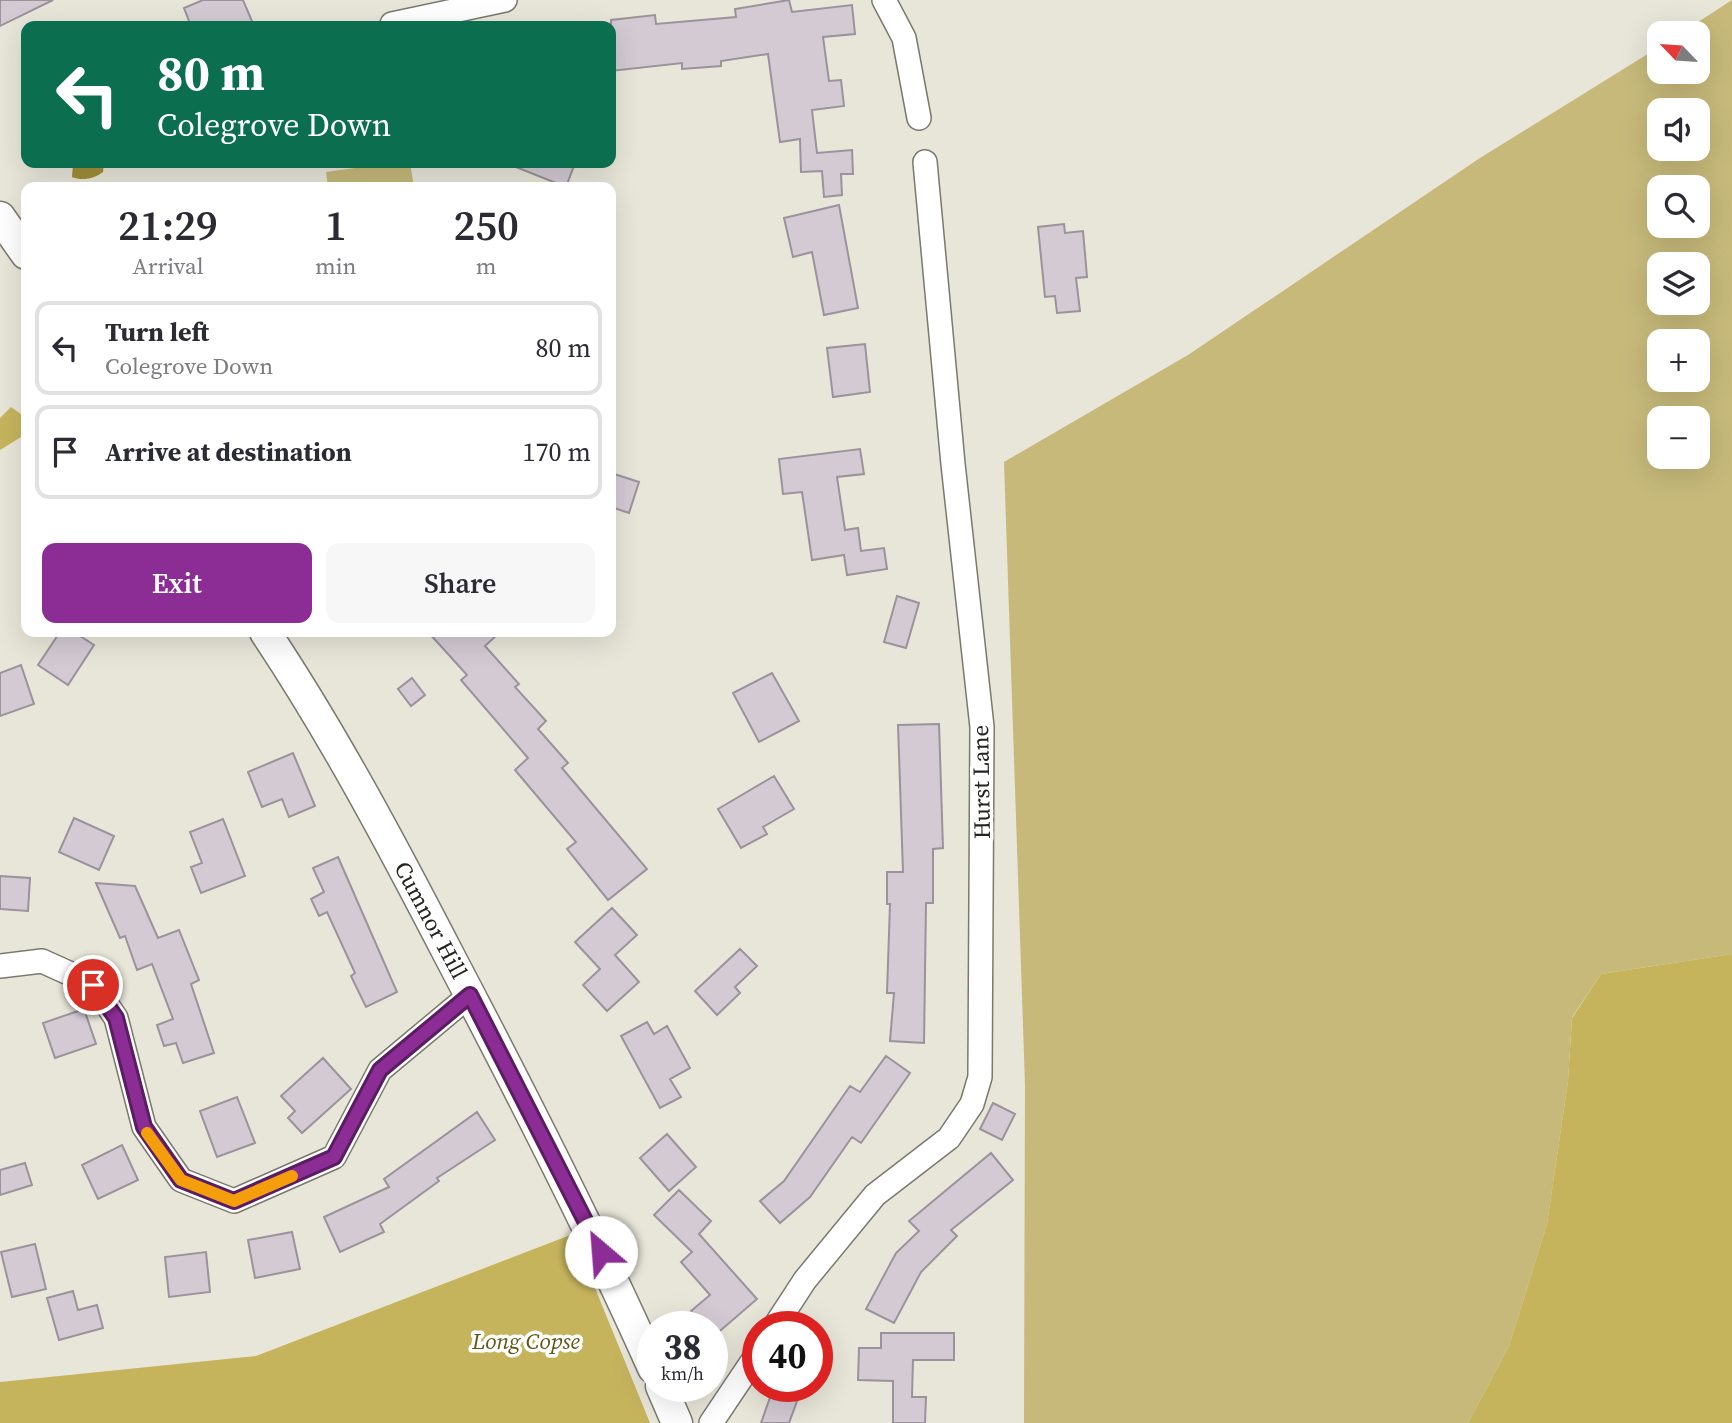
<!DOCTYPE html>
<meta charset="utf-8">
<style>
:root{--surface:#fff;--page:#f7f7f7;--text:#2b2b33;--muted:#7c7c81;--line:#e1e1e2;--accent:#8c2c95}
body{margin:0;font-family:"Source Serif 4",serif;background:var(--page);color:var(--text);height:100vh;display:flex;flex-direction:column;font-size:26px;white-space:nowrap}
*{box-sizing:border-box;margin:0}
p{font-size:23px;color:var(--muted)}
.icon{flex:none;width:38px;height:38px;fill:none;stroke:currentColor;stroke-width:2;stroke-linecap:round;stroke-linejoin:round}
.map{position:relative;flex:1;overflow:hidden}
.side{position:absolute;left:21px;top:182px;width:595px;height:455px;display:flex;flex-direction:column;background:var(--surface);border-radius:14px;box-shadow:0 7px 28px #0002}
.side>*{flex:none}
.top-card{position:absolute;left:21px;top:21px;width:595px;height:147px;border-radius:14px;box-shadow:0 7px 28px #0002;background:#0b6e4f;color:#fff;overflow:hidden}
.needle{width:46px;rotate:295deg}
.fabs{position:absolute;left:1647px;top:21px;display:grid;gap:14px}
.fabs a{display:grid;place-items:center;width:63px;height:63px;border-radius:14px;background:var(--surface);box-shadow:0 7px 28px #0002;font-size:35px}
.speed{position:absolute;left:637px;top:1311px;display:flex;gap:14px;font-size:35px;font-weight:700;text-align:center}
.speed>*{display:grid;place-content:center;width:91px;height:91px;border-radius:50%;background:var(--surface);box-shadow:0 7px 28px #0002;line-height:1}
.speed small{font-size:18px;font-weight:400}
.speed .limit{border:10px solid #d22;background:#fff;color:#111}
.pin{position:absolute;display:grid;place-items:center;width:60px;height:60px;color:#fff;margin:-30px;border:4px solid #fff;border-radius:50%;box-shadow:0 2px 7px #0007}
.me{position:absolute;width:77px;margin:-38px;rotate:333deg;stroke-linejoin:round;filter:drop-shadow(0 0 5px #0008)}
.turn{display:flex;align-items:center;gap:24px;height:147px;padding:0 21px;font-size:32px}
.turn .icon{width:91px;height:91px;stroke-width:2.5}
.turn b{display:block;font-size:49px;line-height:60px}
.eta{display:flex;justify-content:space-evenly;align-items:center;height:119px;text-align:center}
.eta b{font-size:42px;font-weight:600;line-height:49px}
.action{display:flex;gap:14px;margin-top:auto;padding:14px 21px}
.action a{flex:1;height:80px;border-radius:14px;background:var(--accent);color:#fff;font-size:28px;font-weight:600;line-height:80px;text-align:center}
.action a+a{background:var(--page);color:var(--text)}
ul{padding:0;list-style:none}
li{display:flex;align-items:center;gap:21px;height:94px;margin:0 14px 10px;padding:0 7px;border:4px solid var(--line);border-radius:14px}
li div{flex:1}
li b{display:block;font-size:26px}
li em{font-style:normal}
.map>svg:first-child{display:block}
</style>
<div class="map">
<svg width="1732" height="1423" viewBox="0 0 1732 1423">
<rect width="100%" height="100%" fill="#e8e6d9"/>
<path fill="#c6b97a" fill-rule="evenodd" d="M 1732,0 L 1732,954 L 1601,974 L 1572,1017 L 1568,1081 L 1547,1224 L 1509,1346 L 1468,1423 L 1024,1423 L 1025,1085 L 1004,462 L 1188,355 L 1480,158 L 1659,47 L 1659,72 L 1698,72 L 1698,33 L 1681,33 ZM 1659,110 L 1698,110 L 1698,149 L 1659,149 ZM 1659,187 L 1698,187 L 1698,226 L 1659,226 ZM 1659,264 L 1698,264 L 1698,303 L 1659,303 ZM 1659,341 L 1698,341 L 1698,380 L 1659,380 ZM 1659,418 L 1698,418 L 1698,457 L 1659,457 Z
M 391,163 L 410,163 L 414,187 L 328,187 L 326,172 Z"/>
<path fill="#c6b45d" d="M 11,407 L 25,417 L 26,434 L 0,450 L 0,418 Z
M 1732,954 L 1732,1423 L 1468,1423 L 1509,1346 L 1547,1224 L 1568,1081 L 1572,1018 L 1601,974 Z
M 573,1234 L 650,1423 L 0,1423 L 0,1382 L 256,1356 Z"/>
<path fill="#a18f37" d="M 73,163 L 104,163 L 103,172 C 94,179 82,181 72,177 Z"/>
<path fill="#d3cad3" stroke="#9b929b" stroke-width="2" d="M 0,0 L 53,0 L 0,26 Z
M 203,0 L 243,0 L 254,26 L 191,26 L 184,8 Z
M 789,0 L 792,12 L 852,5 L 855,34 L 823,37 L 829,81 L 841,80 L 844,106 L 812,110 L 817,153 L 852,150 L 853,174 L 841,174 L 842,195 L 824,197 L 822,171 L 801,172 L 800,139 L 780,142 L 768,54 L 721,61 L 721,66 L 682,69 L 682,63 L 611,71 L 611,20 L 655,15 L 656,24 L 736,17 L 735,9 Z
M 506,163 L 575,163 L 566,187 Z
M 839,205 L 858,308 L 824,315 L 812,252 L 793,257 L 784,218 Z
M 1064,224 L 1065,233 L 1083,231 L 1087,277 L 1076,278 L 1080,311 L 1057,313 L 1055,296 L 1045,297 L 1038,227 Z
M 865,344 L 870,392 L 833,397 L 827,348 Z
M 860,449 L 864,474 L 837,477 L 845,530 L 858,528 L 861,551 L 884,548 L 887,569 L 847,575 L 844,555 L 812,560 L 802,492 L 783,494 L 779,459 Z
M 611,473 L 639,482 L 629,513 L 611,507 Z
M 897,596 L 919,603 L 906,648 L 884,642 Z
M 60,632 L 74,632 L 94,645 L 68,685 L 38,665 Z
M 428,632 L 500,632 L 485,646 L 519,684 L 515,687 L 546,721 L 538,729 L 568,763 L 562,768 L 647,869 L 608,900 L 567,849 L 576,842 L 515,770 L 528,758 L 461,680 L 467,675 Z
M 21,665 L 34,704 L 0,716 L 0,673 Z
M 772,673 L 799,721 L 759,742 L 733,693 Z
M 412,678 L 425,695 L 411,706 L 398,689 Z
M 939,724 L 943,848 L 933,849 L 933,903 L 926,903 L 924,1043 L 890,1041 L 894,993 L 887,993 L 890,904 L 887,904 L 887,872 L 903,872 L 898,725 Z
M 293,753 L 315,806 L 289,817 L 282,799 L 262,807 L 248,772 Z
M 774,776 L 794,809 L 763,827 L 767,834 L 741,848 L 718,809 Z
M 74,818 L 114,836 L 99,870 L 59,852 Z
M 223,819 L 245,876 L 201,893 L 191,867 L 202,863 L 190,832 Z
M 338,857 L 397,992 L 366,1007 L 351,976 L 355,973 L 327,912 L 319,916 L 311,899 L 324,892 L 313,868 Z
M 0,876 L 30,878 L 28,911 L 0,909 Z
M 96,883 L 135,886 L 158,938 L 179,930 L 199,980 L 191,984 L 214,1053 L 183,1063 L 176,1043 L 164,1046 L 157,1025 L 173,1019 L 152,964 L 137,970 L 125,936 L 120,938 Z
M 612,908 L 637,935 L 615,955 L 639,982 L 607,1011 L 583,985 L 600,969 L 575,942 Z
M 740,949 L 757,966 L 735,987 L 740,993 L 717,1015 L 695,991 Z
M 84,1009 L 96,1044 L 55,1058 L 43,1023 Z
M 647,1022 L 654,1034 L 667,1026 L 690,1068 L 670,1079 L 681,1097 L 660,1108 L 621,1036 Z
M 886,1056 L 910,1073 L 861,1143 L 852,1137 L 810,1197 L 780,1223 L 760,1201 L 784,1181 L 850,1086 L 860,1092 Z
M 323,1058 L 351,1089 L 302,1133 L 288,1118 L 295,1111 L 281,1096 Z
M 237,1097 L 255,1143 L 217,1157 L 200,1111 Z
M 993,1103 L 1015,1114 L 1002,1140 L 980,1129 Z
M 477,1112 L 495,1140 L 437,1178 L 439,1181 L 380,1224 L 384,1232 L 340,1252 L 324,1217 L 389,1187 L 384,1179 Z
M 667,1134 L 696,1167 L 669,1191 L 640,1158 Z
M 122,1145 L 138,1180 L 98,1199 L 82,1165 Z
M 991,1153 L 1013,1180 L 951,1230 L 957,1236 L 921,1272 L 894,1323 L 866,1309 L 896,1253 L 919,1231 L 909,1221 Z
M 25,1163 L 32,1185 L 0,1195 L 0,1170 Z
M 679,1190 L 711,1221 L 699,1234 L 757,1299 L 713,1337 L 712,1326 L 704,1326 L 691,1311 L 710,1295 L 681,1262 L 692,1252 L 654,1215 Z
M 292,1232 L 300,1269 L 255,1278 L 248,1240 Z
M 35,1244 L 46,1289 L 12,1297 L 1,1252 Z
M 206,1252 L 210,1292 L 169,1297 L 165,1257 Z
M 73,1291 L 78,1310 L 97,1305 L 103,1328 L 59,1340 L 47,1298 Z
M 881,1333 L 954,1333 L 954,1360 L 913,1360 L 912,1397 L 926,1397 L 925,1423 L 893,1423 L 893,1381 L 858,1380 L 859,1348 L 881,1348 Z
M 774,1386 L 800,1393 L 789,1423 L 761,1423 Z"/>
<g fill="none" stroke-linecap="round" stroke-linejoin="round">
<g stroke="#7b796e" stroke-width="26">
<path id="minor" d="M 884,0 L 904,38 L 919,118
M 392,24 L 505,0
M 0,966 L 42,961 L 93,984 L 116,1018 L 144,1127 L 181,1180 L 234,1201 L 334,1157 L 380,1070 L 470,995
M 775,1326 L 805,1280 L 875,1195 L 949,1138 L 972,1104 L 980,1077 L 982,727 L 953,464 L 925,162
M 711,1423 L 758,1353"/>
</g>
<g stroke="#7b796e" stroke-width="33">
<path id="tertiary" d="M 0,217 L 26,254
M 265,632 C 335,737 393,847 451,959 C 522,1094 591,1229 653,1368
M 661,1386 L 677,1423"/>
</g>
<use href="#minor" stroke="#fff" stroke-width="23"/>
<use href="#tertiary" stroke="#fff" stroke-width="30"/>
</g>
<g fill="none" stroke-linecap="round" stroke-linejoin="round">
<g stroke="#5b1d61" stroke-width="18">
<path id="route" d="M 93,985 L 116,1018 L 144,1127 L 181,1180 L 234,1201 L 334,1157 L 380,1070 L 470,995 L 601,1252"/>
</g>
<use href="#route" stroke="#8c2c95" stroke-width="12"/>
<path stroke="#f59e0b" stroke-width="12" d="M 147,1133 L 181,1180 L 234,1201 L 292,1176"/>
</g>
<g text-anchor="middle" dominant-baseline="central" stroke-width="7" stroke-linejoin="round" paint-order="stroke">
<g font-size="23" fill="#252420" stroke="#fff">
<text transform="translate(981 782) rotate(-91)">Hurst Lane</text>
<text transform="translate(431 920) rotate(62)">Cumnor Hill</text>
</g>
<g font-size="23" font-style="italic" fill="#635615" stroke="#fff">
<text x="526" y="1341">Long Copse</text>
</g>
</g>
</svg>
<div class="fabs">
<a><svg class="needle" viewBox="-14 -14 28 28"><path d="M0-13l5 13h-10z" fill="#e53935"/><path d="M0 13l5-13h-10z" fill="#7c7c81"/></svg></a>
<a><svg class="icon" aria-label="sound" viewBox="0 0 24 24"><path d="M4 9h4l5-4v14l-5-4H4zM17 9q2 3 0 6"/></svg></a>
<a><svg class="icon" aria-label="search" viewBox="0 0 24 24"><circle cx="10" cy="10" r="6"/><path d="M15 15l6 6"/></svg></a>
<a><svg class="icon" aria-label="layers" viewBox="0 0 24 24"><path d="M12 4l9 5-9 5-9-5zM3 14l9 5 9-5"/></svg></a>
<a>+</a>
<a>−</a>
</div>
<div class="speed"><div>38<small>km/h</small></div><div class="limit">40</div></div>
<div class="pin" style="left:93px;top:985px;background:#d93025"><svg class="icon" aria-label="arrive" viewBox="0 0 24 24"><path d="M6 21V4h12l-3 4 3 4H6"/></svg></div>
<svg class="me" style="left:601px;top:1252px" viewBox="-20 -20 40 40"><circle r="19" fill="#fff"/><path d="M0-13L10 11 0 6-10 11z" fill="#8c2c95"/></svg>
<div class="top-card">
<div class="turn"><svg class="icon" aria-label="left" viewBox="0 0 24 24"><path d="M17 20v-9H6M10 6l-5 5 5 5"/></svg><div><b>80 m</b>Colegrove Down</div></div>
</div>
<section class="side">
<div class="eta">
<div><b>21:29</b><p>Arrival</p></div>
<div><b>1</b><p>min</p></div>
<div><b>250</b><p>m</p></div>
</div>
<ul>
<li><svg class="icon" aria-label="left" viewBox="0 0 24 24"><path d="M17 20v-9H6M10 6l-5 5 5 5"/></svg><div><b>Turn left</b><p>Colegrove Down</p></div><em>80 m</em></li>
<li><svg class="icon" aria-label="arrive" viewBox="0 0 24 24"><path d="M6 21V4h12l-3 4 3 4H6"/></svg><div><b>Arrive at destination</b></div><em>170 m</em></li>
</ul>
<div class="action"><a>Exit</a><a>Share</a></div>
</section>
</div>
